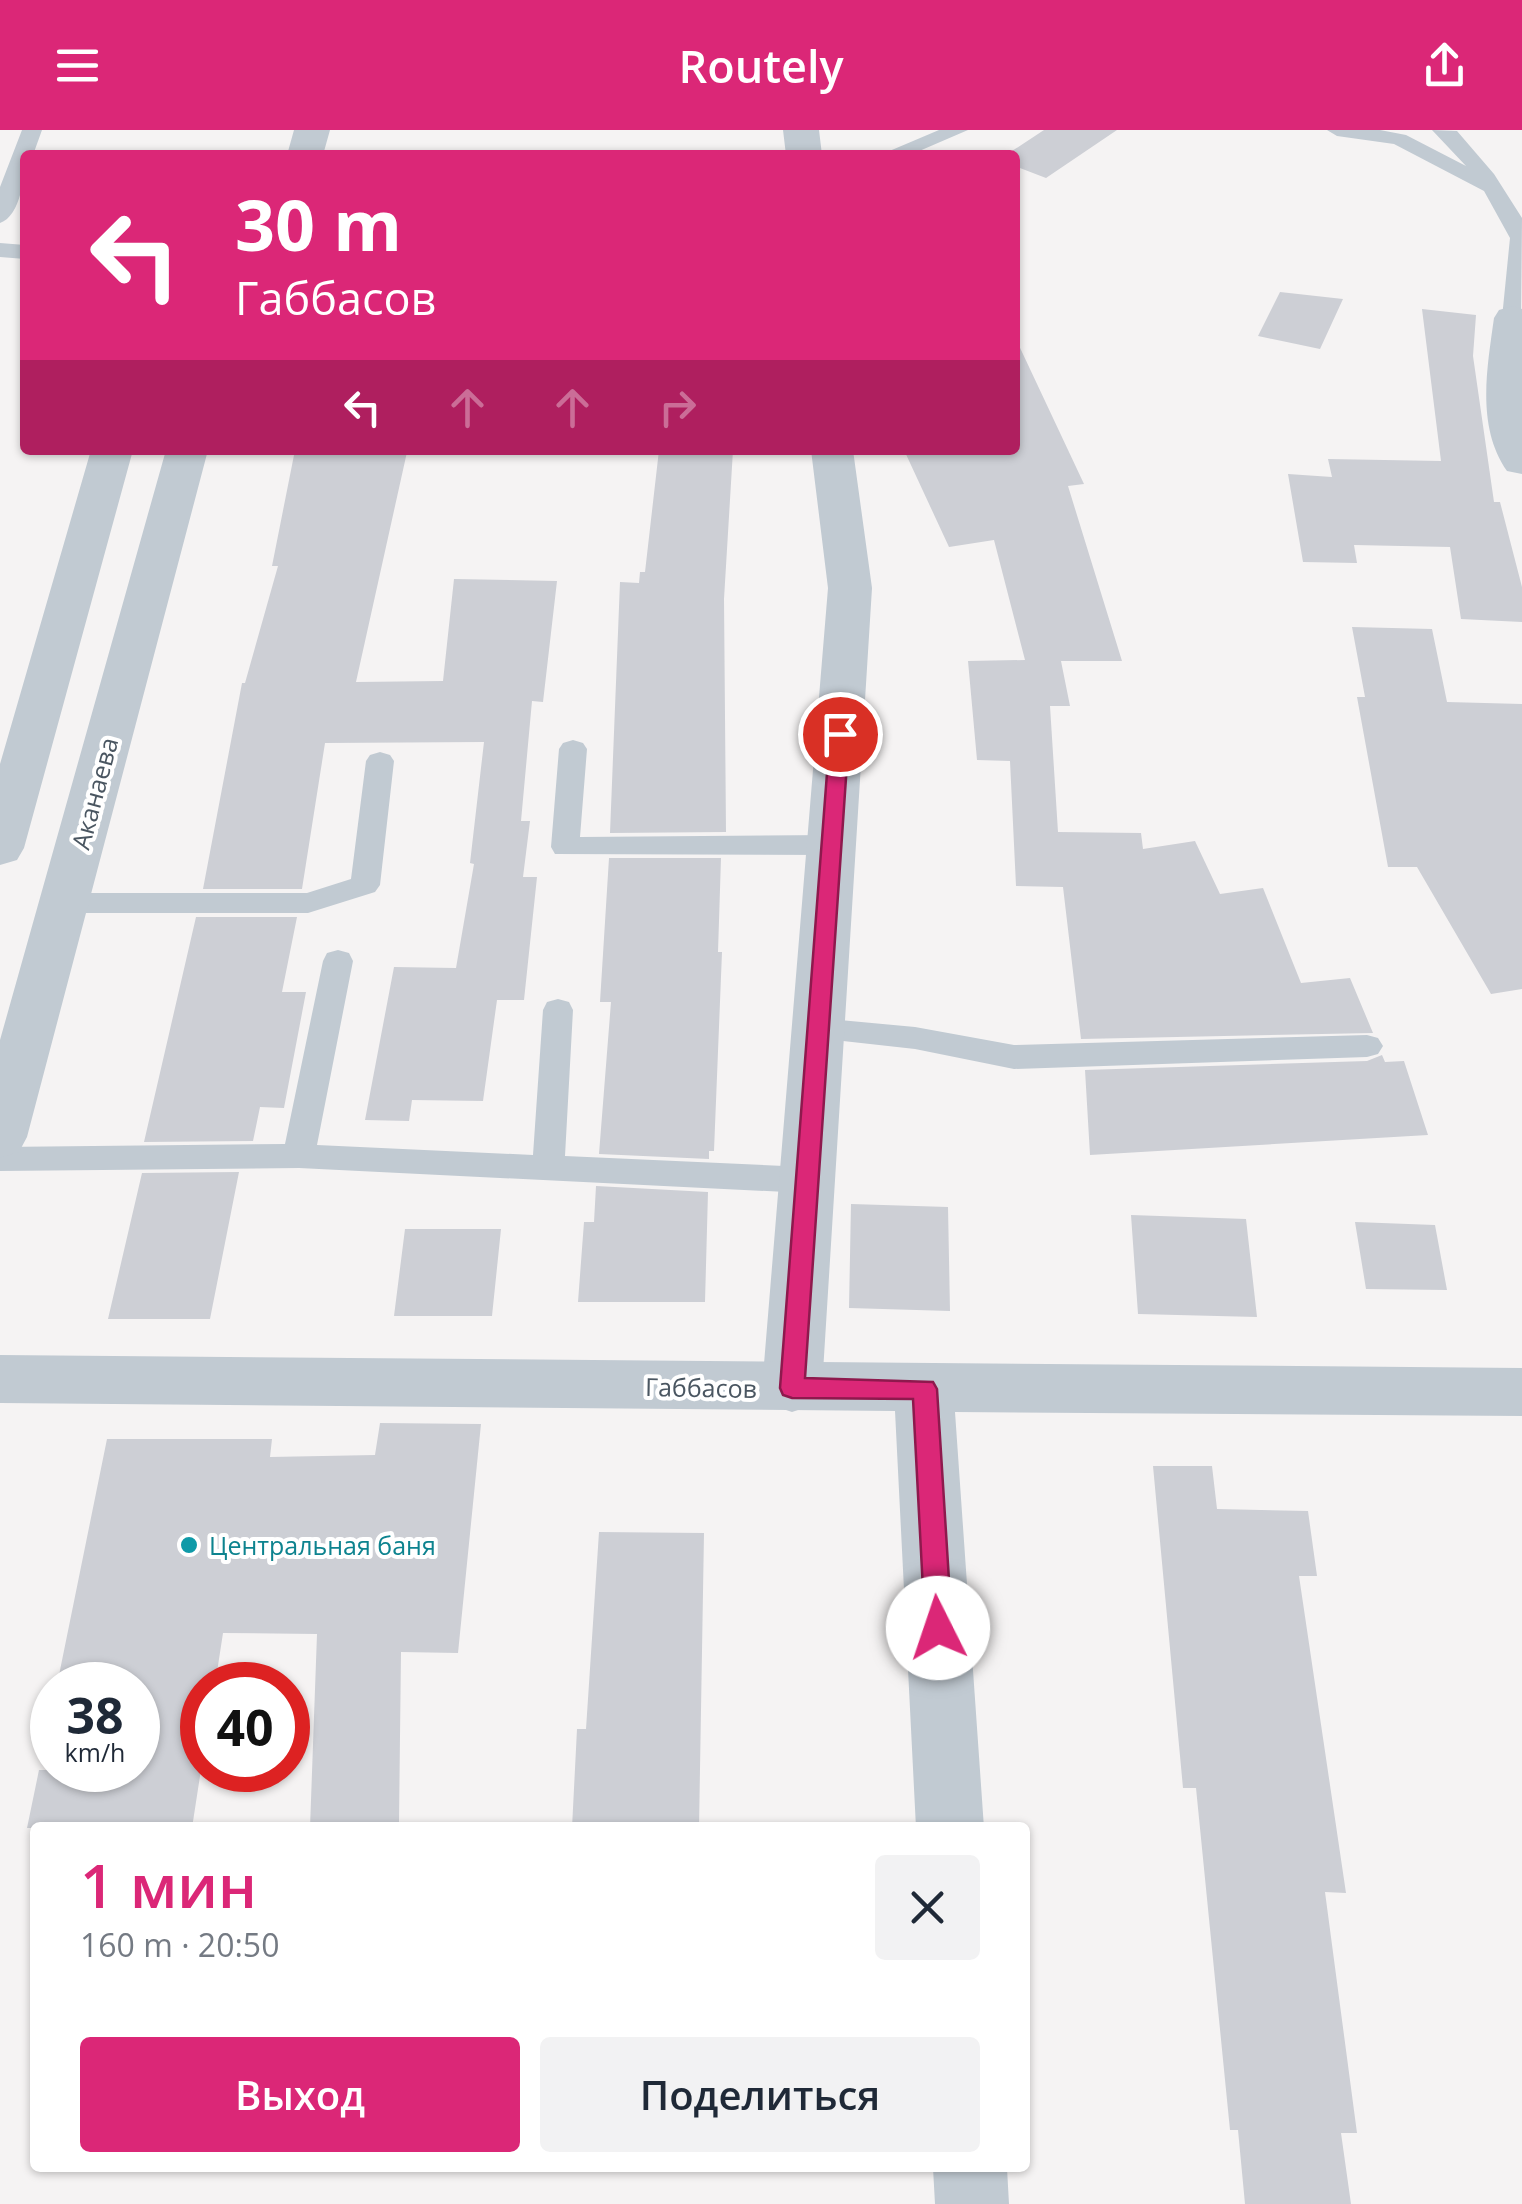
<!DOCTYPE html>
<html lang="ru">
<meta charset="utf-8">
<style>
:root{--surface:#fff;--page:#f2f2f3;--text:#1f2937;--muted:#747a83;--accent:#db2777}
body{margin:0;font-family:"Open Sans",sans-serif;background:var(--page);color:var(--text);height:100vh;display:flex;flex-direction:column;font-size:38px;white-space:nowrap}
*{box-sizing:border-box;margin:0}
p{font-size:32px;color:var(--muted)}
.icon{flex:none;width:55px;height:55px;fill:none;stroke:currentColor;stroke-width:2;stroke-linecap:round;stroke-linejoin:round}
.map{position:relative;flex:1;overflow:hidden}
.side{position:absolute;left:30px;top:1692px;width:1000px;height:350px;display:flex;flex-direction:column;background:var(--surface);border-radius:10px;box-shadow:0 2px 8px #0004}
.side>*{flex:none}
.guide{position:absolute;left:20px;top:20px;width:1000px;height:305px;border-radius:10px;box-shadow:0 2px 8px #0004;background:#db2777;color:#fff;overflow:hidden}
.speed{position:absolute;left:30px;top:1532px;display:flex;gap:20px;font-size:50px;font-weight:700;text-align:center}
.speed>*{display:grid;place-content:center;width:130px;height:130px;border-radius:50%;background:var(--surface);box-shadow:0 2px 8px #0004;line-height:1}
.speed small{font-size:25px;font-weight:400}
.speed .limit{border:15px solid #d22;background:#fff;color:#111}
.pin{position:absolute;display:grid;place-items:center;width:85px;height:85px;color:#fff;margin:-42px;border:5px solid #fff;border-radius:50%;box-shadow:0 2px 10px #0007}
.me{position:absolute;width:110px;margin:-55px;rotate:356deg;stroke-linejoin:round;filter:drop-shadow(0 0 8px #0008)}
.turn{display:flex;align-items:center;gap:35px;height:210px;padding:0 50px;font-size:45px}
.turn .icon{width:130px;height:130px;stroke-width:2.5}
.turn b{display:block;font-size:70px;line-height:85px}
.lanes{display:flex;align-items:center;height:95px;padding:0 50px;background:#0003;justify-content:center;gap:50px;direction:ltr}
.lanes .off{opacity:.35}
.round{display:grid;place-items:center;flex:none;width:105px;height:105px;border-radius:10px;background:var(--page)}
.summary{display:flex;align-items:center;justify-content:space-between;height:170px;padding:0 50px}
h1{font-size:60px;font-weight:600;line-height:75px;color:var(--accent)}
.action{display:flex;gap:20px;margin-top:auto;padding:20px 50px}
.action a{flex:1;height:115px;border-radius:10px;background:var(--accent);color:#fff;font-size:40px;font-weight:600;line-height:115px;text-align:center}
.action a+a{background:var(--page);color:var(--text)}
header{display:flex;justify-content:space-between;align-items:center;height:130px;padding:0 50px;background:var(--accent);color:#fff;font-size:45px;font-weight:600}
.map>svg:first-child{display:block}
</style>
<header><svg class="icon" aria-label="menu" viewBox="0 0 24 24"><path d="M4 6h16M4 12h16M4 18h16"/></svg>Routely<svg class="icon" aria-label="share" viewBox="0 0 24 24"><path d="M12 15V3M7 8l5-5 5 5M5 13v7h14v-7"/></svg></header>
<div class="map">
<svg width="1522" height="2074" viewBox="0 0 1522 2074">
<rect width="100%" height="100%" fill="#f5f3f3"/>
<path fill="#cdcfd5" d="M 1044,0 L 1117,0 L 1046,48 L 1015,36 L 1015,25 L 1006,25 Z
M 1280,162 L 1343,169 L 1320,219 L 1258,206 Z
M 1422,179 L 1476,185 L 1473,226 L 1494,372 L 1500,372 L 1522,457 L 1522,492 L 1461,489 L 1450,417 L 1354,415 L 1357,433 L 1303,432 L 1288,344 L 1332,347 L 1328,329 L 1441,331 Z
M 1015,207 L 1084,354 L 1068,356 L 1122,531 L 1061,531 L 1070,576 L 1050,576 L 1058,702 L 1141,703 L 1143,719 L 1195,711 L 1220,764 L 1263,758 L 1301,853 L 1350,848 L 1373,903 L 1081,909 L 1063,757 L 1016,756 L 1010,631 L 977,630 L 968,531 L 1025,530 L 994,410 L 949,417 L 904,320 L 1015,320 Z
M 295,320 L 407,322 L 356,552 L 443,551 L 454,449 L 557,451 L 543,572 L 532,571 L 521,691 L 530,691 L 523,747 L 537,747 L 524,870 L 497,870 L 483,971 L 412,970 L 409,991 L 365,990 L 394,837 L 456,838 L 474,734 L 470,733 L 484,612 L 325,613 L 302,759 L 203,759 L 242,553 L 245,553 L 278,436 L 272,436 Z
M 659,320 L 733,320 L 724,469 L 726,702 L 610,703 L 620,452 L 639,453 L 640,442 L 645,442 Z
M 1352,497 L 1432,499 L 1447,572 L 1522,574 L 1522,859 L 1491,864 L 1417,737 L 1388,737 L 1357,567 L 1365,567 Z
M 609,728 L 721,728 L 718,822 L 722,822 L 714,1021 L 709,1021 L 709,1029 L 599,1024 L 611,872 L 600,872 Z
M 196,787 L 297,787 L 282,862 L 306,862 L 284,978 L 260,977 L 253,1011 L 144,1012 Z
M 1382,925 L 1385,932 L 1404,931 L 1428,1005 L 1090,1025 L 1085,940 L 1367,931 Z
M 239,1042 L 210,1189 L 108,1189 L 142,1043 Z
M 596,1056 L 708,1062 L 705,1172 L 578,1172 L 584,1092 L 594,1092 Z
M 851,1074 L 948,1077 L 950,1181 L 849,1178 Z
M 1131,1085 L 1246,1089 L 1257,1187 L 1138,1184 Z
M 1355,1092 L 1435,1095 L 1447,1160 L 1366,1159 Z
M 405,1099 L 501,1099 L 492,1186 L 394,1186 Z
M 380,1293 L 481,1294 L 458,1523 L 401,1522 L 399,1692 L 310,1698 L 317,1504 L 223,1503 L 215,1555 L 202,1555 L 202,1633 L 192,1698 L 27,1698 L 39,1640 L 138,1640 L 138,1555 L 57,1555 L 107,1309 L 272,1309 L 270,1327 L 375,1325 Z
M 1153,1336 L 1212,1336 L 1217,1379 L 1308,1381 L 1317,1446 L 1299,1446 L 1346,1763 L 1325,1762 L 1357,2003 L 1341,2003 L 1351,2074 L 1245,2074 L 1238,2000 L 1230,2000 L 1196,1658 L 1183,1658 Z
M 599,1402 L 704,1403 L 699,1698 L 572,1698 L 577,1599 L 586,1599 Z"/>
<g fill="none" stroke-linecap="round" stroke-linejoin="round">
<path fill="#c1cad2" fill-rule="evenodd" d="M 22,0 L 42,0 L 33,25 L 25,25 C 25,45 21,86 0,93 L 0,57 Z
M 939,0 L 968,0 L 910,25 L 880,25 Z
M 1327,0 L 1380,0 L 1406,5 L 1466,36 L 1432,0 L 1457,1 L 1494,44 L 1522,88 L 1521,193 L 1505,193 L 1502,188 L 1510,108 L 1484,61 L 1394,14 L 1337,6 Z
M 0,113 L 25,115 L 25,129 L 0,127 Z
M 573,610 L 583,613 L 587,619 L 580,707 L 832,705 L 842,708 L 846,715 L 842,722 L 832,725 L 555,724 L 551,717 L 559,619 L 563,613 Z
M 380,622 L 390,625 L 394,631 L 380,755 L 375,762 L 308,783 L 64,783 L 54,780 L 49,773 L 54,766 L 64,763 L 307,763 L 351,749 L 366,631 L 370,625 Z
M 338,820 L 349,823 L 353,831 L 317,1015 L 533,1025 L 543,880 L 547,872 L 558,869 L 569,872 L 573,880 L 565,1026 L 806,1037 L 818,1041 L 822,1050 L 818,1059 L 806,1063 L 299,1038 L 0,1041 L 0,1017 L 285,1014 L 323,831 L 327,823 Z
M 818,888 L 915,897 L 1014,915 L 1367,905 L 1378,908 L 1383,916 L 1378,924 L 1367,927 L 1014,939 L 915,919 L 807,907 L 803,899 L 807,891 Z"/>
<path fill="#c1cad2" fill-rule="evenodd" d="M 783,0 L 819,0 L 822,25 L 786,25 Z
M 1513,176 L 1522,179 L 1522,344 L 1507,341 C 1476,296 1487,239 1494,188 L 1499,180 Z
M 811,320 L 853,320 L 872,458 L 822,1258 L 813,1275 L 792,1282 L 771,1275 L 762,1258 L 828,458 Z"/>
<path fill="#c1cad2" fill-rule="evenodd" d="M 294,0 L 330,0 L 323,25 L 287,25 Z
M 91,320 L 133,320 L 24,718 L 17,730 L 0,735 L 0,634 Z
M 166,320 L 208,320 L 27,1007 L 19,1022 L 0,1028 L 0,910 Z
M 0,1225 L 1522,1238 L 1522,1286 L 955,1282 L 984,1698 L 916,1698 L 895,1281 L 0,1273 Z
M 933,2038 L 1007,2038 L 1009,2074 L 935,2074 Z"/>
</g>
<path fill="#db2777" stroke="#8e194d" stroke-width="2.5" d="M 840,598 L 849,604 L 805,1248 L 933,1252 L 937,1259 L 952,1498 L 948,1507 L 938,1510 L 929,1507 L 925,1498 L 913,1269 L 792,1268 L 783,1265 L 780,1258 L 830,604 Z"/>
<circle fill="#0f9aa8" stroke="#fff" stroke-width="4" cx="189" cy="1415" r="10"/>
<g text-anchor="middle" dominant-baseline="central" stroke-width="8" stroke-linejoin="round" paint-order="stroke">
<g font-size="25" fill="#4a5661" stroke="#fff">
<text transform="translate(94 663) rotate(-75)">Аканаева</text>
<text transform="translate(701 1257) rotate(1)">Габбасов</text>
</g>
<g font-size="25" fill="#0d838f" stroke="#fff" text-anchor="start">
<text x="209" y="1415">Центральная баня</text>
</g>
</g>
</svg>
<div class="speed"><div>38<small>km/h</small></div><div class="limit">40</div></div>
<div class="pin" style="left:840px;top:604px;background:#d93025"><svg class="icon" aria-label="arrive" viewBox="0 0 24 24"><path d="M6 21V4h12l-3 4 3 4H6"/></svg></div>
<svg class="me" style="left:938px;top:1498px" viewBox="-20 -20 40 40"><circle r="19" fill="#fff"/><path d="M0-13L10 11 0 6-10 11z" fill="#db2777"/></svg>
<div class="guide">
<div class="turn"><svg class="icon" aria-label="left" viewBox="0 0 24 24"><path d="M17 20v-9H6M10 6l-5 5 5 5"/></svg><div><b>30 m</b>Габбасов</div></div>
<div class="lanes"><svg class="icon" aria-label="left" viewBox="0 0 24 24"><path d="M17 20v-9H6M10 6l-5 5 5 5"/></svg><svg class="icon off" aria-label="ahead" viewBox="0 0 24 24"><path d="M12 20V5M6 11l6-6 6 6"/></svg><svg class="icon off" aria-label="ahead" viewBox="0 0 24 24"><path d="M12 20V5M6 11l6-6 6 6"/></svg><svg class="icon off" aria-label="right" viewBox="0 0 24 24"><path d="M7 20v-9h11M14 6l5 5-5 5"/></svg></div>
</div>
<section class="side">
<div class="summary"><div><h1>1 мин</h1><p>160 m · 20:50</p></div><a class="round"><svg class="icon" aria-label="close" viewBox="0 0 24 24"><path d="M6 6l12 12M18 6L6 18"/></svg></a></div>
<div class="action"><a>Выход</a><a>Поделиться</a></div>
</section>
</div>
